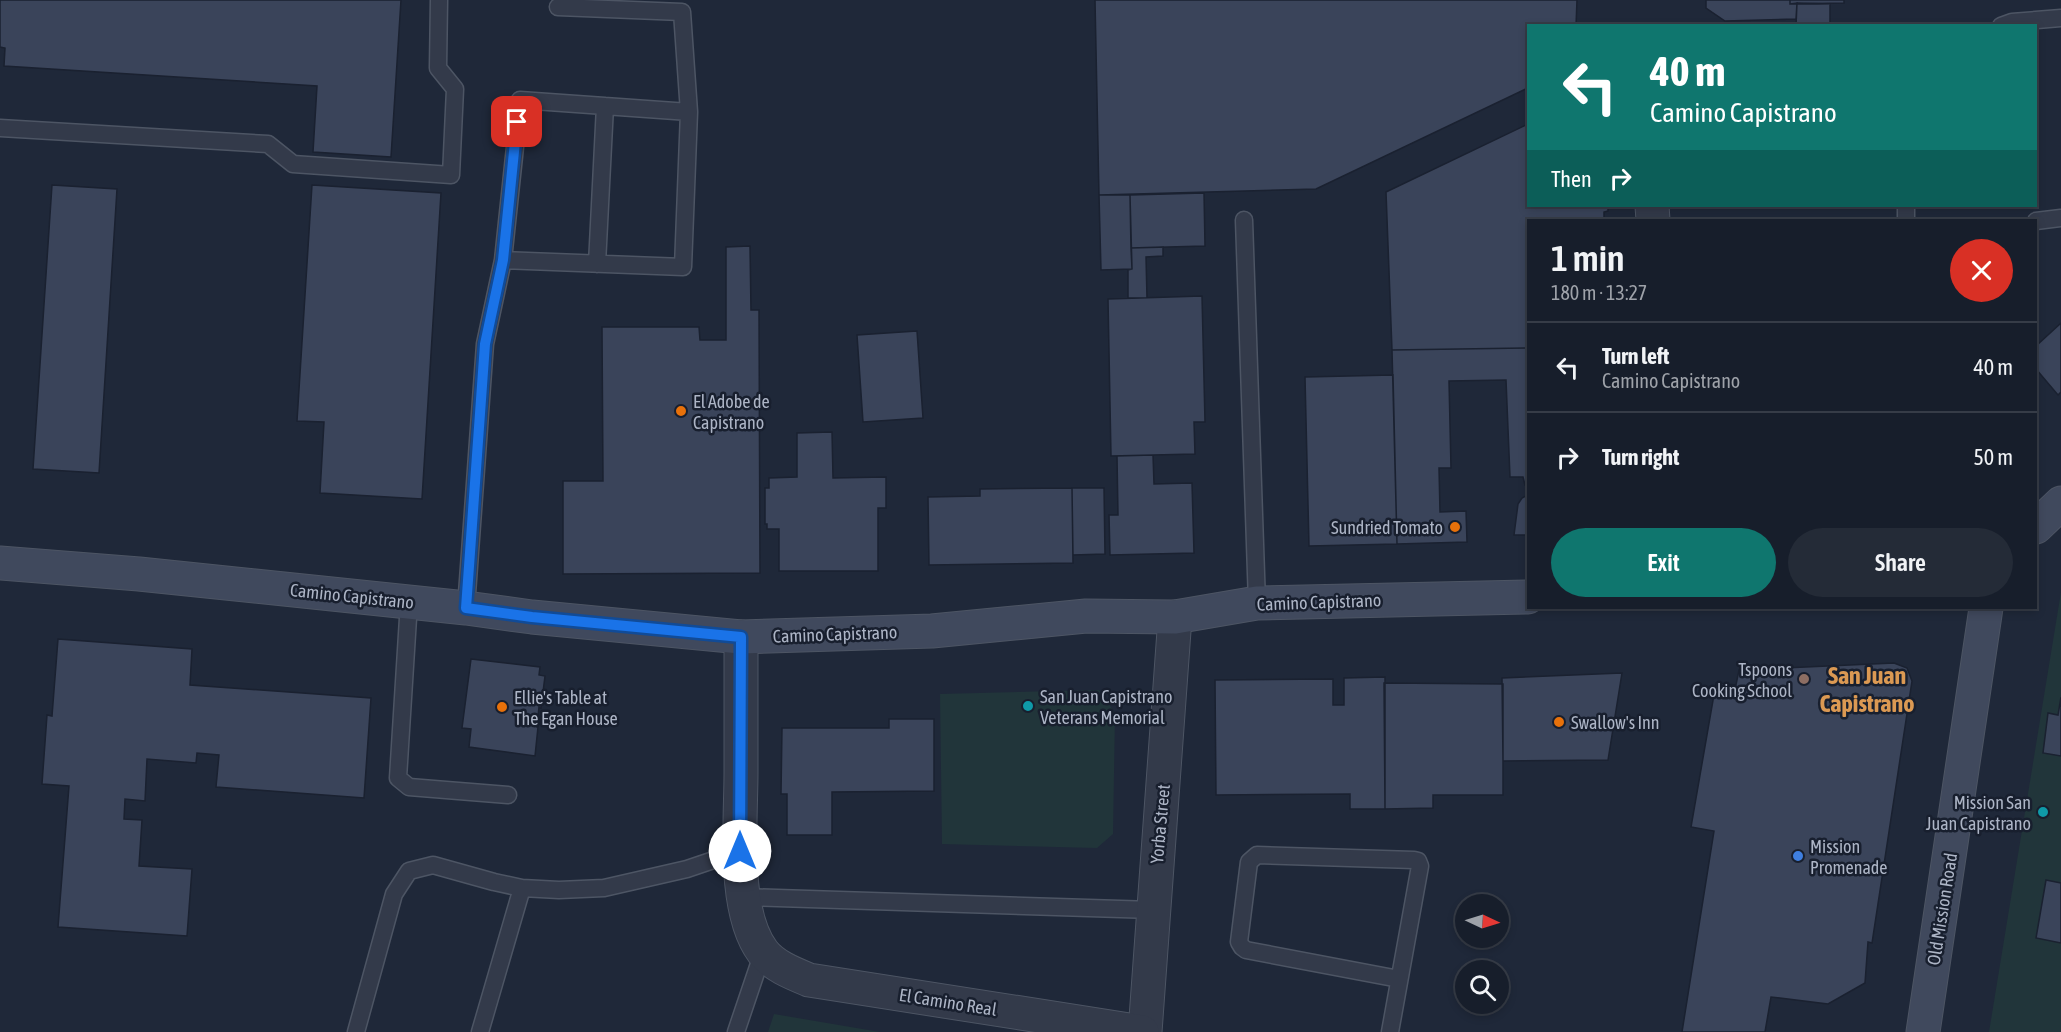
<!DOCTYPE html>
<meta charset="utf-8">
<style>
:root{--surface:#171e2b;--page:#242b37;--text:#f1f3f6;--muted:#9ea2a9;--line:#363c47;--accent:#0f766e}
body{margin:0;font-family:"Asap Condensed",sans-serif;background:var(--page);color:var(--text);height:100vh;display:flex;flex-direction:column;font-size:22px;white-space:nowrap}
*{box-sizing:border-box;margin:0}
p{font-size:20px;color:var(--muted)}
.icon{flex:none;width:33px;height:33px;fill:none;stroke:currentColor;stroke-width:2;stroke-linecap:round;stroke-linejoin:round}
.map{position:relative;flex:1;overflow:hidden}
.drawer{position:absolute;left:1527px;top:219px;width:510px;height:390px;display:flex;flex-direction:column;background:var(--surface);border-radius:0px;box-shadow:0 3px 9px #0003,0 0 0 2px var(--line)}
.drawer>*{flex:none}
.top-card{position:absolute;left:1527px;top:24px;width:510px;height:183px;border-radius:0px;box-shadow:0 3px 9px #0003,0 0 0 2px var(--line);background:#0f766e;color:#fff;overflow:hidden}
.needle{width:39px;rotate:94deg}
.controls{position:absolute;left:1455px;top:894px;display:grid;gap:12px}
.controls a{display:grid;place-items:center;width:54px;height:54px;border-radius:50%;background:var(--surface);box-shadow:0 3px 9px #0003,0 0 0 2px var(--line);font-size:30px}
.pin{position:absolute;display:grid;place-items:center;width:51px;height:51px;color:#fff;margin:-26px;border-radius:12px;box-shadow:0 3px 9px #0006}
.me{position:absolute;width:66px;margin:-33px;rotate:0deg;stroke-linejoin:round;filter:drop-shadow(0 0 4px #0008)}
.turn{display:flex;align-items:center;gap:21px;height:126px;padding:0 24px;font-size:27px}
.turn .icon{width:78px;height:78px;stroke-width:2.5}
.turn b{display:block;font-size:42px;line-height:51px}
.then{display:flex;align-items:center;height:57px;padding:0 24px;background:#0003;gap:12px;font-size:22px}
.round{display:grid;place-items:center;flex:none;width:63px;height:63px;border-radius:32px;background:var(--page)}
.head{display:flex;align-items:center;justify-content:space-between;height:102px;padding:0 24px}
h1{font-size:36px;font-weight:600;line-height:45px}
.primary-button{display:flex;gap:12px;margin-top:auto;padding:12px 24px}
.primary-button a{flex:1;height:69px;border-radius:36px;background:var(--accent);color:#fff;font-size:24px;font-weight:600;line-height:69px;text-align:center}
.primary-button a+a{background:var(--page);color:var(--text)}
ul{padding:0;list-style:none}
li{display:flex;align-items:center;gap:18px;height:90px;padding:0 24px;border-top:2px solid var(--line)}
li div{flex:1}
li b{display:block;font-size:22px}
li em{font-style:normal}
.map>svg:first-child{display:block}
</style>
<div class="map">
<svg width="2061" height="1032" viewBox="0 0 2061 1032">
<rect width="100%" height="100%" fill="#1f2839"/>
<path fill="#21353a" d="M 2061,592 L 2061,1032 L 1989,1032 Z
M 1099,690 L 1115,713 L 1113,834 L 1097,848 L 942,844 L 940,694 Z
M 774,1014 L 880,1032 L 768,1032 Z"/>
<path fill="#3a445a" stroke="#1a2130" stroke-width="1.5" d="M 0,0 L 401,0 L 391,157 L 313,152 L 317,86 L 4,66 L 5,48 L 0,47 Z
M 1095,0 L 1577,0 L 1576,26 L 1528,26 L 1528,88 L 1316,189 L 1099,195 Z
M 1706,0 L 1790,0 L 1790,4 L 1797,3 L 1796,19 L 1725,21 L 1706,8 Z
M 1790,0 L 1844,0 L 1844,3 L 1790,4 Z
M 1797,3 L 1830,4 L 1830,26 L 1796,26 Z
M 1528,124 L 1528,206 L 1608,206 L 1608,211 L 1604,212 L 1604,220 L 1528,220 L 1528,348 L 1392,350 L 1386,192 Z
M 52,185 L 117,189 L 99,473 L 33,469 Z
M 312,185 L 441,193 L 422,499 L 320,493 L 324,422 L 297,421 Z
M 1204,193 L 1205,246 L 1131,248 L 1130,195 Z
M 1099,195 L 1130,195 L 1132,269 L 1101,270 Z
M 750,246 L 751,310 L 759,310 L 760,573 L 563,574 L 563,481 L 603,481 L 602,327 L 699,327 L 700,340 L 726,340 L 726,247 Z
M 1163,247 L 1163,256 L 1146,257 L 1147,298 L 1128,298 L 1128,270 L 1132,269 L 1131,248 Z
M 1202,296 L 1205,422 L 1194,422 L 1195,454 L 1111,456 L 1108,299 Z
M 2061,323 L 2061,392 L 2058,395 L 2036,369 L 2036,346 Z
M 917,331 L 923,418 L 863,422 L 857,335 Z
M 1528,348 L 1528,488 L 1525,485 L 1523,477 L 1510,477 L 1506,380 L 1449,381 L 1451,468 L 1439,468 L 1440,512 L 1466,511 L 1467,542 L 1397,544 L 1392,350 Z
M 1393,375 L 1397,544 L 1309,546 L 1305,377 Z
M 832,432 L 833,478 L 886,477 L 886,508 L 878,508 L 878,571 L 779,571 L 779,529 L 767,529 L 767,524 L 765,524 L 765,488 L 769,488 L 769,478 L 797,477 L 797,433 Z
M 1153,455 L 1154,484 L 1192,483 L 1194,553 L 1110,555 L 1109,515 L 1118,515 L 1117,456 Z
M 1072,488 L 1073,563 L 929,565 L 928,497 L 980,496 L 980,489 Z
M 1072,488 L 1104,488 L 1105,554 L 1073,555 Z
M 1528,495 L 1528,535 L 1514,535 L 1518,504 L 1522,498 Z
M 58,639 L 192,649 L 190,685 L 371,698 L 364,798 L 216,787 L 219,755 L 197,753 L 196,763 L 147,759 L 145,801 L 125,799 L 124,819 L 142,820 L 139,866 L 192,869 L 187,936 L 58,927 L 69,786 L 42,784 L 47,715 L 52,716 Z
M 471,659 L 540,667 L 539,675 L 545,676 L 541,708 L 539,707 L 537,727 L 538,727 L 535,756 L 469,747 L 471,729 L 462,728 Z
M 1894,663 L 1907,668 L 1912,681 L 1872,943 L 1868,942 L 1865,983 L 1828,1004 L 1771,997 L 1765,1032 L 1682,1032 L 1714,831 L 1691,827 L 1716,683 L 1736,685 L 1739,670 Z
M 1622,673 L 1608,760 L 1503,761 L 1502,678 Z
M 1385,677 L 1385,809 L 1350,809 L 1350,794 L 1216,795 L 1215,680 L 1333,679 L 1333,705 L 1344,705 L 1344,678 Z
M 1384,683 L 1503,684 L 1503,795 L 1433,795 L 1433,808 L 1385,809 Z
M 2061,697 L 2061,756 L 2043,753 L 2048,713 L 2058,715 Z
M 889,719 L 934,719 L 934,791 L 832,792 L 832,835 L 787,835 L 787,794 L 781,794 L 782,728 L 889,728 Z
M 2046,880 L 2061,883 L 2061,943 L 2036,938 Z"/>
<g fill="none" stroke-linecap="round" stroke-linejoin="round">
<g stroke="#4d5564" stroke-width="19">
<path id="service" d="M 2001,26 L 2012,22 L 2061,18
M 0,128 L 268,144 L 293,164 L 451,175 L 455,89 L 438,68 L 439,0
M 1244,220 L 1257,603
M 1906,220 L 1906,206
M 2036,221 L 2061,218
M 503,260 L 683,267 L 689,112 L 682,12 L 558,7
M 597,264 L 605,106
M 409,602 L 398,778 L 409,787 L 508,795
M 466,608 L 485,344 L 503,260 L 520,100 L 689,112
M 743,897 L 1153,910
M 356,1032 L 394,894 L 409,871 L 433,865 L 494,882 L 522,888 L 559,890 L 604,888 L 687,869 L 740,851
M 480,1032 L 522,888
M 736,1032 L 763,952
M 1390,1032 L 1420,866 L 1418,861 L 1414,860 L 1257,855 L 1249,862 L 1239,942 L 1242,947 L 1246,950 L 1399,979"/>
</g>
<g stroke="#4d5564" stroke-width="35">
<path id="minor" d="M 1652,206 L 1653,220
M 1145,1032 L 1175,617"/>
</g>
<g stroke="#4d5564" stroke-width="35">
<path id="tertiary" d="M 741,637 C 741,682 741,728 741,773 C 741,822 732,911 763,952 C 774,966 792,973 809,980 L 1142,1032"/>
</g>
<g stroke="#4d5564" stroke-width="35">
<path id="secondary" d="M 2036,527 L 2061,503
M 0,563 L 139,574 L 466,608 L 532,617 L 741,637 L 932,631 L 1086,616 L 1175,617 L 1257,603 L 1528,597
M 1923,1032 L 1986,608"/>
</g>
<use href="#service" stroke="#333a4a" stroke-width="16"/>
<use href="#minor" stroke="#333a4a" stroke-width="33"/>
<use href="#tertiary" stroke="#333a4a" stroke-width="33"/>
<use href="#secondary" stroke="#40495d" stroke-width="33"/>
</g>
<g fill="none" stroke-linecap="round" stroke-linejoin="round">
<g stroke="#114b97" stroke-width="15">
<path id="route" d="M 517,122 L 503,260 L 485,344 L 466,608 L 532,617 L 741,637 L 740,851"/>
</g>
<use href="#route" stroke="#1a73e8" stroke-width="10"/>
</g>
<g fill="#e8710a" stroke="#181f2e" stroke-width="2">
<circle cx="681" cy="411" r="6"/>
<circle cx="1455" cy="527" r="6"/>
<circle cx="502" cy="707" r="6"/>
<circle cx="1559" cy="722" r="6"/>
</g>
<circle fill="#8d6e63" stroke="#181f2e" stroke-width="2" cx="1804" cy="679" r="6"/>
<g fill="#0f9aa8" stroke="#181f2e" stroke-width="2">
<circle cx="1028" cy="706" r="6"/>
<circle cx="2043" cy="812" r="6"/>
</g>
<circle fill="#3f7fe0" stroke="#181f2e" stroke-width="2" cx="1798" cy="856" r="6"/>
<g text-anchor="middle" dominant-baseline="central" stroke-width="5" stroke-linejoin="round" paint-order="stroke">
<g font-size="18" fill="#adb5c6" stroke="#181f2e" text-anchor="start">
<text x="693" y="401">El Adobe de<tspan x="693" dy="21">Capistrano</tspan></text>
<text x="1443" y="527" text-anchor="end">Sundried Tomato</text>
<text x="1792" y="669" text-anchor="end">Tspoons<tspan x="1792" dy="21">Cooking School</tspan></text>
<text x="1040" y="696">San Juan Capistrano<tspan x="1040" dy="21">Veterans Memorial</tspan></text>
<text x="514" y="697">Ellie's Table at<tspan x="514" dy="21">The Egan House</tspan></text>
<text x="1571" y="722">Swallow's Inn</text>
<text x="2031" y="802" text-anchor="end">Mission San<tspan x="2031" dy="21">Juan Capistrano</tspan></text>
<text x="1810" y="846">Mission<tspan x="1810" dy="21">Promenade</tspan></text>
</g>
<g font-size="18" fill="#adb5c6" stroke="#181f2e">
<text transform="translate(352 596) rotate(6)">Camino Capistrano</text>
<text transform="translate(1319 602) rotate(-2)">Camino Capistrano</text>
<text transform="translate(835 634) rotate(-2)">Camino Capistrano</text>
<text transform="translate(1160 824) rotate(-85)">Yorba Street</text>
<text transform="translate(1942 909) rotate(-81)">Old Mission Road</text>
<text transform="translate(948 1002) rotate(9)">El Camino Real</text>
</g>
<g font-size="24" font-weight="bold" fill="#db9953" stroke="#181f2e">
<text x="1867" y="675">San Juan<tspan x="1867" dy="28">Capistrano</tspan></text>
</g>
</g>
</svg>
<div class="controls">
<a><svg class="needle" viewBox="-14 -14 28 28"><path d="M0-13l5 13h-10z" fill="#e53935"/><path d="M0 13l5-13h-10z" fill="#9ea2a9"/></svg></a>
<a><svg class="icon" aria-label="search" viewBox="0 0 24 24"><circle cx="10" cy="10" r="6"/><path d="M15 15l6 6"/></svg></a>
</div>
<div class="pin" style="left:517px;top:122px;background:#d93025"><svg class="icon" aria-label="arrive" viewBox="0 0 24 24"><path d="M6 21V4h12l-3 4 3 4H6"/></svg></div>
<svg class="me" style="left:740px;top:851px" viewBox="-20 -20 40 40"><circle r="19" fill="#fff"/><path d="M0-13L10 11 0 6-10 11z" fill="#1a73e8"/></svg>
<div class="top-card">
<div class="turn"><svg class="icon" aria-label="left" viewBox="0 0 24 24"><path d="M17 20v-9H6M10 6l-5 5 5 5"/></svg><div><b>40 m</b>Camino Capistrano</div></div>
<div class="then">Then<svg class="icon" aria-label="right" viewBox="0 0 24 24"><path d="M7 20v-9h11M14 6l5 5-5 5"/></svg></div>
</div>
<section class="drawer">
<div class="head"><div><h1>1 min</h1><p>180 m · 13:27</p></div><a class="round" style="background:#d93025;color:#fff"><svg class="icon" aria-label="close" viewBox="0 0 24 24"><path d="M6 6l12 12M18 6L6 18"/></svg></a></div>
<ul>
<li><svg class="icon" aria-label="left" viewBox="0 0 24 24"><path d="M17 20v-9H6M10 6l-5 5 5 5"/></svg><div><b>Turn left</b><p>Camino Capistrano</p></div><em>40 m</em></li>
<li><svg class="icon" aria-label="right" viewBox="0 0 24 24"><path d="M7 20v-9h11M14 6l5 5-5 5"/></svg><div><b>Turn right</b></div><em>50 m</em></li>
</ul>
<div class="primary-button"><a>Exit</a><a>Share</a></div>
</section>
</div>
